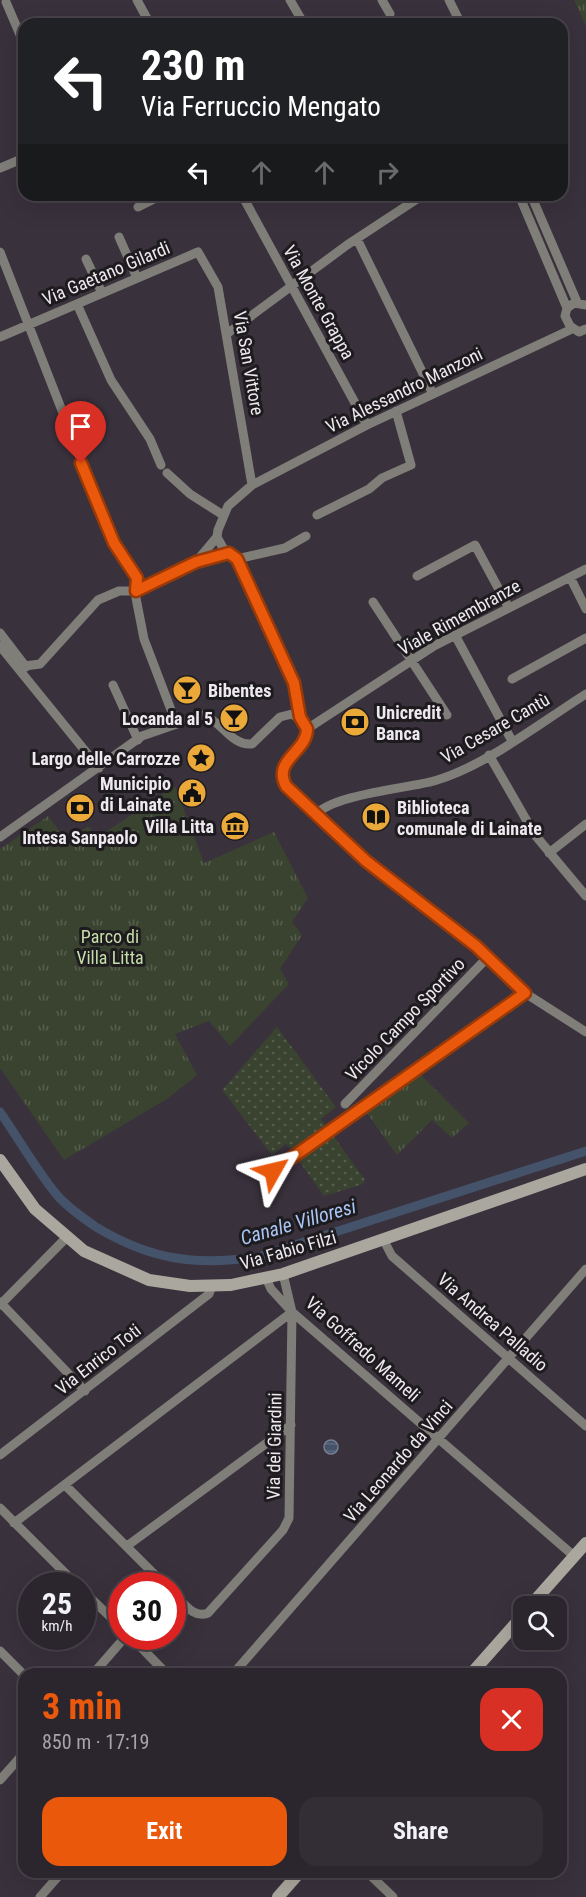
<!DOCTYPE html>
<meta charset="utf-8">
<style>
:root{--surface:#2b252d;--page:#332d35;--text:#f1f3f6;--muted:#a6a5aa;--line:#474249;--accent:#ea580c}
body{margin:0;font-family:"Roboto Condensed",sans-serif;background:var(--page);color:var(--text);height:100vh;display:flex;flex-direction:column;font-size:22px;white-space:nowrap}
*{box-sizing:border-box;margin:0}
p{font-size:20px;color:var(--muted)}
.icon{flex:none;width:33px;height:33px;fill:none;stroke:currentColor;stroke-width:2;stroke-linecap:round;stroke-linejoin:round}
.map{position:relative;flex:1;overflow:hidden}
.side{position:absolute;left:18px;top:1668px;width:549px;height:210px;display:flex;flex-direction:column;background:var(--surface);border-radius:18px;box-shadow:0 6px 24px #0002,0 0 0 2px var(--line)}
.side>*{flex:none}
.banner{position:absolute;left:18px;top:18px;width:550px;height:183px;border-radius:18px;box-shadow:0 6px 24px #0002,0 0 0 2px var(--line);background:#202124;color:#fff;overflow:hidden}
.fabs{position:absolute;left:513px;top:1596px;display:grid;gap:12px}
.fabs a{display:grid;place-items:center;width:54px;height:54px;border-radius:12px;background:var(--surface);box-shadow:0 6px 24px #0002,0 0 0 2px var(--line);font-size:30px}
.speed{position:absolute;left:18px;top:1572px;display:flex;gap:12px;font-size:30px;font-weight:700;text-align:center}
.speed>*{display:grid;place-content:center;width:78px;height:78px;border-radius:50%;background:var(--surface);box-shadow:0 6px 24px #0002,0 0 0 2px var(--line);line-height:1}
.speed small{font-size:15px;font-weight:400}
.speed .limit{border:9px solid #d22;background:#fff;color:#111}
.pin{position:absolute;display:grid;place-items:center;width:51px;height:51px;color:#fff;margin:-62px -26px;border-radius:50% 50% 50% 0;rotate:-45deg;box-shadow:0 0 6px #0007}
.pin .icon{rotate:45deg}
.me{position:absolute;width:66px;margin:-33px;rotate:53deg;stroke-linejoin:round;filter:drop-shadow(0 0 4px #0008)}
.turn{display:flex;align-items:center;gap:21px;height:126px;padding:0 24px;font-size:27px}
.turn .icon{width:78px;height:78px;stroke-width:2.5}
.turn b{display:block;font-size:42px;line-height:51px}
.lanes{display:flex;align-items:center;height:57px;padding:0 24px;background:#0003;justify-content:center;gap:30px;direction:ltr}
.lanes .off{opacity:.35}
.round{display:grid;place-items:center;flex:none;width:63px;height:63px;border-radius:18px;background:var(--page)}
.headline{display:flex;align-items:center;justify-content:space-between;height:102px;padding:0 24px}
h1{font-size:36px;font-weight:700;line-height:45px;color:var(--accent)}
.action{display:flex;gap:12px;margin-top:auto;padding:12px 24px}
.action a{flex:1;height:69px;border-radius:18px;background:var(--accent);color:#fff;font-size:24px;font-weight:700;line-height:69px;text-align:center}
.action a+a{background:var(--page);color:var(--text)}
.map>svg:first-child{display:block}
</style>
<div class="map">
<svg width="586" height="1897" viewBox="0 0 586 1897">
<defs>
<pattern id="grass-dots" width="8" height="8" patternUnits="userSpaceOnUse" patternTransform="scale(1.5)"><rect width="8" height="8" fill="#3a4330"/><path d="M2 2h.1M6 6h.1" fill="none" stroke="#575e4e" stroke-width="1.8" stroke-linecap="round"/></pattern>
<pattern id="park-tufts" width="24" height="20" patternUnits="userSpaceOnUse" patternTransform="scale(1.5)"><rect width="24" height="20" fill="#3a4330"/><path d="M3 7l-1-3M5 7V3M7 7l1-3M15 17l-1-3M17 17v-4M19 17l1-3" fill="none" stroke="#575e4e"/></pattern>
<pattern id="water-rules" width="6" height="5" patternUnits="userSpaceOnUse" patternTransform="scale(1.5)"><rect width="6" height="5" fill="#44526a"/><path d="M0 2.5h6" fill="none" stroke="#5f6b80"/></pattern>
</defs>
<rect width="100%" height="100%" fill="#39313c"/>
<path fill="url(#grass-dots)" d="M 277,1027 L 336,1107 L 321,1119 L 326,1126 L 292,1151 L 286,1144 L 272,1155 L 222,1090 Z
M 332,1134 L 365,1180 L 363,1184 L 324,1196 L 297,1158 Z"/>
<path fill="url(#park-tufts)" d="M 574,0 L 586,0 L 586,26 Z
M 175,786 L 204,863 L 274,832 L 308,898 L 292,922 L 302,935 L 280,969 L 289,984 L 230,1046 L 209,1021 L 175,1034 L 197,1075 L 167,1099 L 64,1160 L 0,1068 L 0,849 L 48,816 L 67,841 L 88,826 L 98,837 Z
M 421,1075 L 469,1123 L 452,1138 L 432,1120 L 397,1155 L 366,1112 Z"/>
<path fill="url(#water-rules)" stroke="#777f92" stroke-width="1.5" d="M324 1447a7 7 0 1 1 14 0a7 7 0 1 1-14 0Z"/>
<g fill="none" stroke-linecap="round" stroke-linejoin="round">
<path stroke="#44526a" stroke-width="9" d="M 0,1112 C 19,1139 36,1170 57,1195 C 67,1207 83,1218 96,1227 C 151,1260 195,1266 258,1257 L 586,1151"/>
<path stroke="#807e78" stroke-width="9" d="M 137,0 L 150,24
M 290,0 L 304,24
M 382,0 L 390,14
M 449,0 L 461,24
M 6,2 L 24,44
M 0,168 L 24,158
M 242,195 L 367,425
M 519,195 L 567,308
M 531,195 L 577,302
M 138,207 L 162,195
M 119,237 L 137,278
M 357,239 L 433,394
M 0,252 L 111,536 L 137,578 L 136,598 L 144,639 L 176,723
M 86,259 L 102,293
M 77,304 L 111,380 L 150,439 L 161,465
M 586,305 L 574,303 L 567,308 L 565,316 L 570,326 L 579,332 L 586,329
M 228,333 L 347,245 L 423,195
M 0,337 L 198,252 L 218,287 L 252,485
M 167,473 L 190,494 L 223,515
M 317,515 L 369,489 L 382,478 L 411,465 L 396,411
M 237,559 L 223,548 L 217,537 L 218,530 L 228,506 L 252,485 L 367,425 L 572,329
M 237,559 L 294,683 L 300,717
M 237,559 L 285,548 L 306,536
M 196,562 L 229,553
M 417,576 L 475,545 L 509,608
M 570,577 L 586,609
M 373,602 L 447,715
M 0,633 L 26,667
M 455,635 L 512,741
M 0,646 L 99,768
M 17,667 L 40,664 L 98,600 L 119,591 L 136,591 L 196,562 L 217,537
M 512,679 L 586,638
M 113,685 L 138,740
M 307,729 L 434,646 L 586,569
M 489,755 L 535,835 L 586,896
M 316,815 C 330,795 409,788 434,781 C 486,766 540,723 586,694
M 0,837 L 142,736 L 203,715 C 222,721 231,746 252,744 L 280,717 L 292,714 L 304,722 C 317,752 264,757 289,789 L 380,872 L 476,946 L 525,993 L 586,1032
M 549,853 L 586,824
M 345,1104 L 488,957
M 273,1171 L 525,993
M 383,1239 L 392,1256 L 586,1426
M 266,1278 L 271,1289 L 292,1312 L 574,1556
M 0,1302 L 85,1391
M 0,1305 L 66,1238
M 0,1455 L 209,1294 L 212,1286
M 65,1485 L 166,1586
M 0,1508 L 78,1586
M 14,1523 L 292,1312
M 127,1546 L 291,1425
M 82,1590 L 122,1628
M 172,1592 C 183,1602 193,1619 208,1613 L 283,1530 L 289,1518 L 292,1312 L 283,1274
M 130,1636 L 167,1674
M 0,1651 L 24,1675
M 93,1674 L 126,1636
M 233,1674 L 586,1269
M 0,1780 L 24,1753
M 367,1872 L 393,1897
M 40,1897 L 62,1872"/>
<path stroke="#aaa89e" stroke-width="12" d="M 0,1160 L 35,1209 L 84,1251 L 149,1280 L 190,1286 L 231,1285 L 283,1274 L 586,1169
M 530,1606 L 586,1543
M 471,1674 L 524,1614
M 278,1897 L 300,1872"/>
</g>
<g fill="none" stroke-linecap="round" stroke-linejoin="round">
<g stroke="#983908" stroke-width="15">
<path id="route" d="M 81,463 L 114,543 L 137,578 L 136,591 L 196,562 L 229,553 L 237,559 L 294,683 L 300,717 L 307,729 C 307,752 272,760 286,786 L 366,861 L 476,946 L 525,993 L 273,1171"/>
</g>
<use href="#route" stroke="#ea580c" stroke-width="10"/>
</g>
<defs>
<g id="bar-disc" transform="scale(1.5)"><circle r="9.5" fill="#eba93a" stroke="#1e1b1f"/><path d="M-6-5H6L.8 .8V4.5H3.5V6h-7V4.5H-.8V.8Z" fill="#111"/></g>
<g id="bank-disc" transform="scale(1.5)"><circle r="9.5" fill="#eba93a" stroke="#1e1b1f"/><path d="M-6-4H6V4H-6ZM0-2.3a2.3 2.3 0 1 0 0 4.6a2.3 2.3 0 1 0 0-4.6Z" fill="#111"/></g>
<g id="sight-disc" transform="scale(1.5)"><circle r="9.5" fill="#eba93a" stroke="#1e1b1f"/><path d="M0-6L1.8-2.2L6-1.7L2.9 1.2L3.7 5.4L0 3.3L-3.7 5.4L-2.9 1.2L-6-1.7L-1.8-2.2Z" fill="#111"/></g>
<g id="civic-disc" transform="scale(1.5)"><circle r="9.5" fill="#eba93a" stroke="#1e1b1f"/><path d="M-.6-6.5H3V-4.5H.6V-3L4-1V1h2V6H-6V1h2V-1L-.6-3ZM-1.2 2.5V6h2.4V2.5Z" fill="#111"/></g>
<g id="library-disc" transform="scale(1.5)"><circle r="9.5" fill="#eba93a" stroke="#1e1b1f"/><path d="M-6-4Q-3-5.5-.7-3.5V5Q-3 3-6 4ZM6-4Q3-5.5 .7-3.5V5Q3 3 6 4Z" fill="#111"/></g>
<g id="museum-disc" transform="scale(1.5)"><circle r="9.5" fill="#eba93a" stroke="#1e1b1f"/><path d="M0-6L6-3V-2H-6V-3ZM-5-1h2V3h-2ZM-1-1h2V3h-2ZM3-1h2V3H3ZM-6 4H6V6H-6Z" fill="#111"/></g>
</defs>
<g fill-rule="evenodd">
<use href="#bar-disc" x="187" y="690"/>
<use href="#bar-disc" x="234" y="718"/>
<use href="#bank-disc" x="355" y="722"/>
<use href="#sight-disc" x="201" y="758"/>
<use href="#civic-disc" x="192" y="793"/>
<use href="#bank-disc" x="80" y="808"/>
<use href="#library-disc" x="376" y="817"/>
<use href="#museum-disc" x="235" y="826"/>
</g>
<g text-anchor="middle" dominant-baseline="central" stroke-width="6" stroke-linejoin="round" paint-order="stroke">
<g font-size="18" fill="#ede9ef" stroke="#1e1b1f">
<text transform="translate(106 273) rotate(-23)">Via Gaetano Gilardi</text>
<text transform="translate(319 302) rotate(61)">Via Monte Grappa</text>
<text transform="translate(249 363) rotate(80)">Via San Vittore</text>
<text transform="translate(404 390) rotate(-26)">Via Alessandro Manzoni</text>
<text transform="translate(459 617) rotate(-29)">Viale Rimembranze</text>
<text transform="translate(495 728) rotate(-30)">Via Cesare Cantù</text>
<text transform="translate(405 1019) rotate(-46)">Vicolo Campo Sportivo</text>
<text transform="translate(288 1250) rotate(-16)">Via Fabio Filzi</text>
<text transform="translate(493 1322) rotate(41)">Via Andrea Palladio</text>
<text transform="translate(363 1349) rotate(42)">Via Goffredo Mameli</text>
<text transform="translate(98 1359) rotate(-38)">Via Enrico Toti</text>
<text transform="translate(274 1446) rotate(-89)">Via dei Giardini</text>
<text transform="translate(398 1461) rotate(-49)">Via Leonardo da Vinci</text>
</g>
<g font-size="18" font-weight="bold" fill="#ede9ef" stroke="#1e1b1f" text-anchor="end">
<text x="208" y="690" text-anchor="start">Bibentes</text>
<text x="376" y="712" text-anchor="start">Unicredit<tspan x="376" dy="21">Banca</tspan></text>
<text x="213" y="718">Locanda al 5</text>
<text x="180" y="758">Largo delle Carrozze</text>
<text x="171" y="783">Municipio<tspan x="171" dy="21">di Lainate</tspan></text>
<text x="397" y="807" text-anchor="start">Biblioteca<tspan x="397" dy="21">comunale di Lainate</tspan></text>
<text x="214" y="826">Villa Litta</text>
<text x="80" y="837" text-anchor="middle">Intesa Sanpaolo</text>
</g>
<g font-size="18" fill="#c6deaa" stroke="#1e1b1f">
<text x="110" y="936">Parco di<tspan x="110" dy="21">Villa Litta</tspan></text>
</g>
<g font-size="20" font-style="italic" fill="#a9c5f4" stroke="#1e1b1f">
<text transform="translate(298 1222) rotate(-16)">Canale Villoresi</text>
</g>
</g>
</svg>
<div class="fabs">
<a><svg class="icon" aria-label="search" viewBox="0 0 24 24"><circle cx="10" cy="10" r="6"/><path d="M15 15l6 6"/></svg></a>
</div>
<div class="speed"><div>25<small>km/h</small></div><div class="limit">30</div></div>
<div class="pin" style="left:81px;top:463px;background:#d93025"><svg class="icon" aria-label="arrive" viewBox="0 0 24 24"><path d="M6 21V4h12l-3 4 3 4H6"/></svg></div>
<svg class="me" style="left:273px;top:1171px" viewBox="-20 -20 40 40"><path d="M0-17L14 15 0 8-14 15z" fill="#ea580c" stroke="#fff" stroke-width="4"/></svg>
<div class="banner">
<div class="turn"><svg class="icon" aria-label="left" viewBox="0 0 24 24"><path d="M17 20v-9H6M10 6l-5 5 5 5"/></svg><div><b>230 m</b>Via Ferruccio Mengato</div></div>
<div class="lanes"><svg class="icon" aria-label="left" viewBox="0 0 24 24"><path d="M17 20v-9H6M10 6l-5 5 5 5"/></svg><svg class="icon off" aria-label="ahead" viewBox="0 0 24 24"><path d="M12 20V5M6 11l6-6 6 6"/></svg><svg class="icon off" aria-label="ahead" viewBox="0 0 24 24"><path d="M12 20V5M6 11l6-6 6 6"/></svg><svg class="icon off" aria-label="right" viewBox="0 0 24 24"><path d="M7 20v-9h11M14 6l5 5-5 5"/></svg></div>
</div>
<section class="side">
<div class="headline"><div><h1>3 min</h1><p>850 m · 17:19</p></div><a class="round" style="background:#d93025;color:#fff"><svg class="icon" aria-label="close" viewBox="0 0 24 24"><path d="M6 6l12 12M18 6L6 18"/></svg></a></div>
<div class="action"><a>Exit</a><a>Share</a></div>
</section>
</div>
